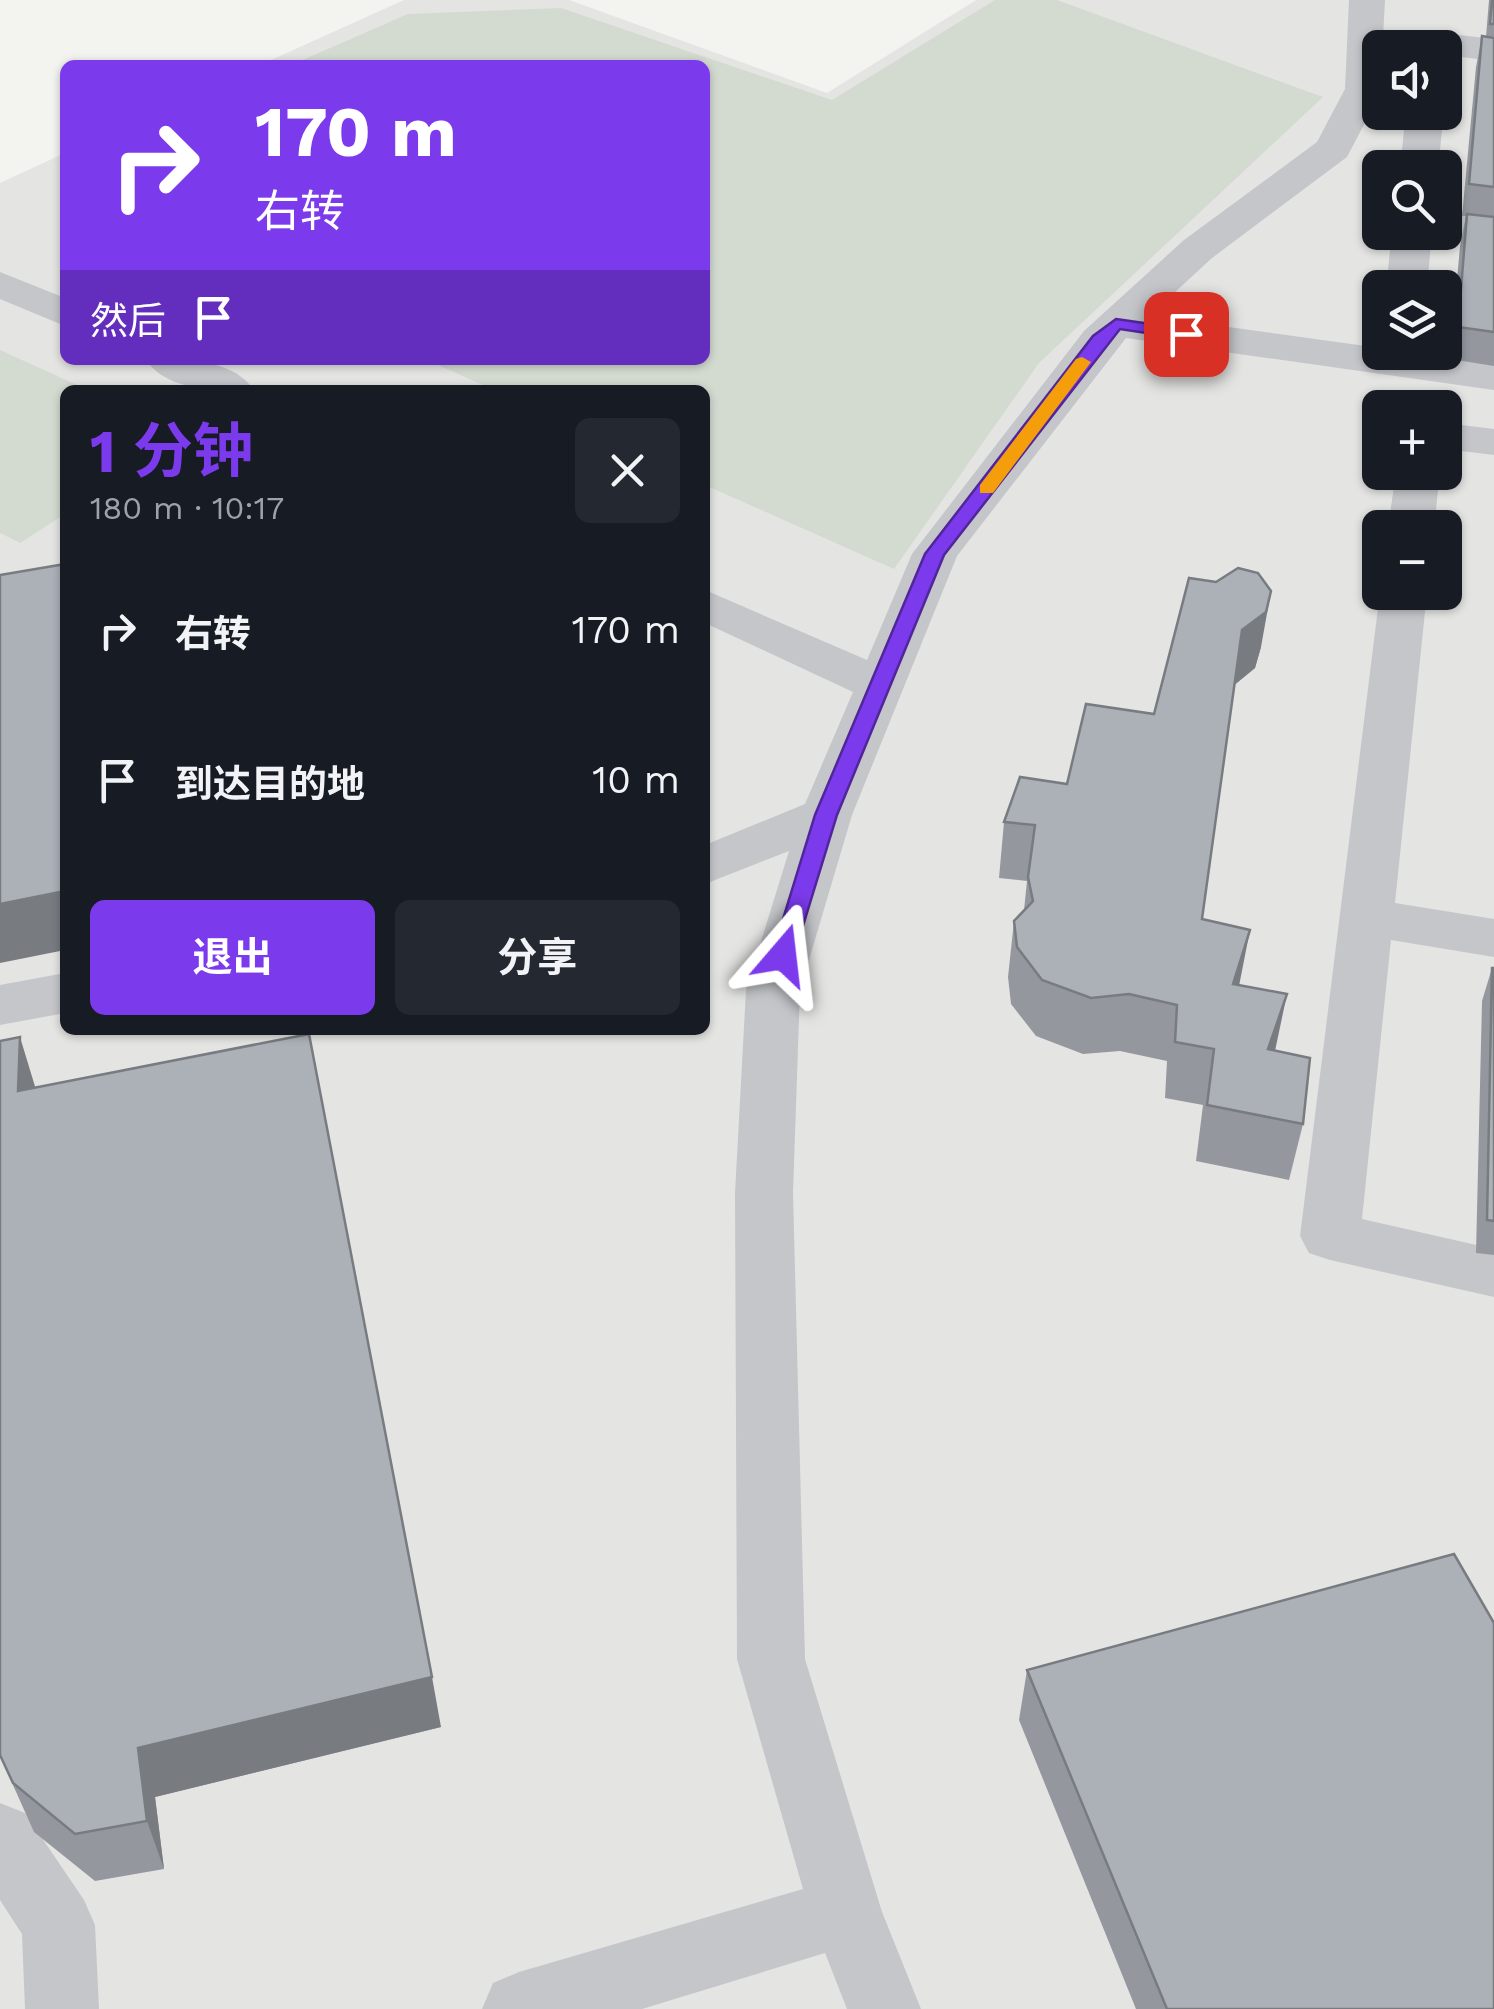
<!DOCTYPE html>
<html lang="zh">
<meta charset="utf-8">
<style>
:root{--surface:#171b24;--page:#242831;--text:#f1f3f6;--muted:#9ea1a6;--accent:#7c3aed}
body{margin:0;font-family:"Work Sans","Noto Sans SC",sans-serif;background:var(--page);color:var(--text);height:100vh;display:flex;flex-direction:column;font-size:38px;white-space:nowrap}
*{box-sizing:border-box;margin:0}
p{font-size:32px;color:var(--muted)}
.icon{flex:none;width:55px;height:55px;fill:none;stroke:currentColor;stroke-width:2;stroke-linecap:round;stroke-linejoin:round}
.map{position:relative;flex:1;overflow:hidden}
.sheet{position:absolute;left:60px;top:385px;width:650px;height:650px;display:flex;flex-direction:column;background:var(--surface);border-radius:15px;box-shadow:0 2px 8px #0004}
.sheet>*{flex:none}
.guide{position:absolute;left:60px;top:60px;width:650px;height:305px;border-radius:15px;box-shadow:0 2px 8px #0004;background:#7c3aed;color:#fff;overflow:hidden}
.tools{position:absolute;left:1362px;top:30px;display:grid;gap:20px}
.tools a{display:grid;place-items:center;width:100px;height:100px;border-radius:15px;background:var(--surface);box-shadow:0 2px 8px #0004;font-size:50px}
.pin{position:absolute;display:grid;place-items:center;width:85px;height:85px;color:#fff;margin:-42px;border-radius:20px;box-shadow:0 5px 15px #0006}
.me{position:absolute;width:110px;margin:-55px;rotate:17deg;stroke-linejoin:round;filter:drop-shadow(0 0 8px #0008)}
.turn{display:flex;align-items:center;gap:35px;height:210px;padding:0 30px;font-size:45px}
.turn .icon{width:130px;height:130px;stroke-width:2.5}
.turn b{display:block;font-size:70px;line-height:85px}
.then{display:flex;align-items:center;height:95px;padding:0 30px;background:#0003;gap:20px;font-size:38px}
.round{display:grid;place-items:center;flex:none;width:105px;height:105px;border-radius:15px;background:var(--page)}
.head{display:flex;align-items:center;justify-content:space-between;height:170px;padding:0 30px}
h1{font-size:60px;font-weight:700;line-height:75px;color:var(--accent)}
.button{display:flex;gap:20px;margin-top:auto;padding:20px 30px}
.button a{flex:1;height:115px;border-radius:15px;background:var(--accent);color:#fff;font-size:40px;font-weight:700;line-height:115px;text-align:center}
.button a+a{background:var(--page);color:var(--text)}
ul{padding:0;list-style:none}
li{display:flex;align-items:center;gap:30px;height:150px;padding:0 30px}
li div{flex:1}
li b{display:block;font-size:38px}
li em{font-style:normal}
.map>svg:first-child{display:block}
</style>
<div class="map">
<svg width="1494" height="2009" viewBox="0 0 1494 2009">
<rect width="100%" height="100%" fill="#f3f4ef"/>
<path fill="#e4e4e3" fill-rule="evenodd" d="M 404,0 L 569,0 L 827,93 L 976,0 L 1494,0 L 1494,2009 L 0,2009 L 0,183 L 65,153 L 65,360 L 705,360 L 705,65 L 260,65 ZM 1380,48 L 1445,48 L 1445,112 L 1380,112 ZM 1380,168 L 1445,168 L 1445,232 L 1380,232 ZM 1380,288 L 1445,288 L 1445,352 L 1380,352 ZM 65,390 L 705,390 L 705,1030 L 65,1030 ZM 1380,408 L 1445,408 L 1445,472 L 1380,472 ZM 1380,528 L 1445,528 L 1445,592 L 1380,592 Z"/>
<path fill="#d3dbd1" d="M 995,0 L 1057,0 L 1323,97 L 1039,363 L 894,569 L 705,485 L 705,390 L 494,390 L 427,360 L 705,360 L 705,65 L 291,65 L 408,14 L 561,8 L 832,100 Z
M 0,350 L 88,390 L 65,390 L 65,514 L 20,543 L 0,533 Z"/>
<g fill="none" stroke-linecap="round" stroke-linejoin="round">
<path fill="#c4c6ca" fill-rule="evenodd" d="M 1349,0 L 1385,0 L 1380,94 L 1347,157 L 1212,258 L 1149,316 L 1380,348 L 1380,352 L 1410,352 L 1494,364 L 1494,390 L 1126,338 L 957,556 L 852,815 L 800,990 L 793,1193 L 805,1659 L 882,1912 L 921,2009 L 847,2009 L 825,1953 L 642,2009 L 482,2009 L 493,1983 L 519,1972 L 803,1889 L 737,1659 L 735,1193 L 746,990 L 789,851 L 705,884 L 705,845 L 805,804 L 853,692 L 705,623 L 705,590 L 867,660 L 912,554 L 1084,331 L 1184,240 L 1317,142 L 1345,89 Z
M 1433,32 L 1494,39 L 1494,61 L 1445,55 L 1445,48 L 1418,48 L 1415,43 L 1420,35 Z
M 1406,112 L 1444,112 L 1438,168 L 1400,168 Z
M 1445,209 L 1494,214 L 1494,238 L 1443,232 Z
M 1392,232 L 1432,232 L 1427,288 L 1386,288 Z
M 0,272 L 65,298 L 65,326 L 0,299 Z
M 146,360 C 181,360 232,357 254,390 C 219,390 169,393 146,360 Z
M 1445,423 L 1494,429 L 1494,455 L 1445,449 Z
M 1396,472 L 1440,472 L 1434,528 L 1388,528 Z
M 1380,592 L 1427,592 L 1395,903 L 1494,919 L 1494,957 L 1391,940 L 1362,1219 L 1494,1249 L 1494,1297 L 1330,1260 L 1309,1253 L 1300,1236 Z
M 65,973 L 65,1013 L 0,1025 L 0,985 Z
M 0,1803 L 25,1813 L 84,1900 L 95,1925 L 99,2009 L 25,2009 L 22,1934 L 0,1900 Z"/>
</g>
<path fill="#94989e" d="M 1489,0 L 1494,0 L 1494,366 L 1450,359 L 1460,246 L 1466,216 L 1462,216 L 1476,67 L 1482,36 L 1486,37 Z
M 1261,647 L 1255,668 L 1234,685 L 1202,919 L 1275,1051 L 1303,1124 L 1289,1180 L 1196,1161 L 1203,1105 L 1165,1098 L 1167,1061 L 1120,1051 L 1083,1054 L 1036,1036 L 1011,1004 L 1008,977 L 1014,921 L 1024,910 L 1027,881 L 999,878 L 1004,822 L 1067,784 L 1154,714 Z
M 1492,968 L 1494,968 L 1494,1255 L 1476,1253 L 1482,1001 Z
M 36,1088 L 441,1727 L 155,1797 L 164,1869 L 95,1881 L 34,1832 L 0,1756 Z
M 1027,1670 L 1494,2009 L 1136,2009 L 1019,1720 Z"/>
<path fill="#787c81" d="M 1271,591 L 1261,647 L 1255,668 L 1232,687 L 1242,630 Z
M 65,891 L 65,950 L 0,963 L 0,904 Z
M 1250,930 L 1239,986 L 1233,984 Z
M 1287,994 L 1275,1051 L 1268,1049 Z
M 20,1037 L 37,1093 L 18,1091 Z
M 432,1677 L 441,1727 L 155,1797 L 164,1869 L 147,1821 L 138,1748 Z"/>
<path fill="#acb1b8" stroke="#787c81" stroke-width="2.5" d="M 1492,0 L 1494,0 L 1494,24 L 1490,24 Z
M 1482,36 L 1494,38 L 1494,187 L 1469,184 Z
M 1467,214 L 1494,217 L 1494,332 L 1458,327 Z
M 65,564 L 65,891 L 0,904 L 0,575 Z
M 1238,568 L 1258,573 L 1271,591 L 1266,612 L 1242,630 L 1202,919 L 1250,930 L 1233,984 L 1287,994 L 1268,1049 L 1310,1058 L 1303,1124 L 1207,1105 L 1214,1049 L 1175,1042 L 1177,1005 L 1129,994 L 1091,998 L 1042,980 L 1017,947 L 1014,921 L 1033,901 L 1028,877 L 1035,825 L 1004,822 L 1020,777 L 1067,784 L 1086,704 L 1154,714 L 1189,578 L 1216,582 Z
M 1492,968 L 1494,968 L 1494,1221 L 1487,1220 Z
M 309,1034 L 432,1677 L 138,1748 L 147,1821 L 75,1834 L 13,1783 L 0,1755 L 0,1041 L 20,1037 L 18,1091 Z
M 1454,1554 L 1494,1623 L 1494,2009 L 1167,2009 L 1027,1670 Z"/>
<path fill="#7c3aed" stroke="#51269a" stroke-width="2.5" d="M 1116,319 L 1186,329 L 1195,334 L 1186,339 L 1120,329 L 944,555 L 837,815 L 794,955 L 791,961 L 775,961 L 772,955 L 815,815 L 925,554 L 1093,336 Z"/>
<path fill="#f59e0b" d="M 1082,357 L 1091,362 L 993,493 L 980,493 L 980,485 L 1076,359 Z"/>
</svg>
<div class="tools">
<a><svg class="icon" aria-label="sound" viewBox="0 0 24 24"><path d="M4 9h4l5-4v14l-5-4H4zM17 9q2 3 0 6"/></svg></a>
<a><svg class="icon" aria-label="search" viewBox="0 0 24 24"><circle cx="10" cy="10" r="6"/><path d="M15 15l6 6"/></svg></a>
<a><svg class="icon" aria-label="layers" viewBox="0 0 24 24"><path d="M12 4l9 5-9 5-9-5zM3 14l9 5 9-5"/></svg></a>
<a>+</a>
<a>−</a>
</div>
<div class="pin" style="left:1186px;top:334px;background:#d93025"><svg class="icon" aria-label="arrive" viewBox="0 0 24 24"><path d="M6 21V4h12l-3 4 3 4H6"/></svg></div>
<svg class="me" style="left:783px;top:955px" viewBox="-20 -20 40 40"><path d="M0-17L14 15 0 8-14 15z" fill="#7c3aed" stroke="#fff" stroke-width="4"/></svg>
<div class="guide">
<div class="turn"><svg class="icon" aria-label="right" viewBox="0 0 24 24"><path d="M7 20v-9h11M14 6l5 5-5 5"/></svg><div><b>170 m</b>右转</div></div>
<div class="then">然后<svg class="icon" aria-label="arrive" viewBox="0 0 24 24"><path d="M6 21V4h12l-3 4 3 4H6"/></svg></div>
</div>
<section class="sheet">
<div class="head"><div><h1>1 分钟</h1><p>180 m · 10:17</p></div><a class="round"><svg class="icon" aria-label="close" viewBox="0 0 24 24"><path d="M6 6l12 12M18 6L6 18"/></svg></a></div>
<ul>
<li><svg class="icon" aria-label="right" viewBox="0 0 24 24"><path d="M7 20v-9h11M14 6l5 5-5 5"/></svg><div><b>右转</b></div><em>170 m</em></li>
<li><svg class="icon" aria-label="arrive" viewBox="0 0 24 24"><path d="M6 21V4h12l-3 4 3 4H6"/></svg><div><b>到达目的地</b></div><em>10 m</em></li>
</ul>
<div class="button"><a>退出</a><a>分享</a></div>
</section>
</div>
